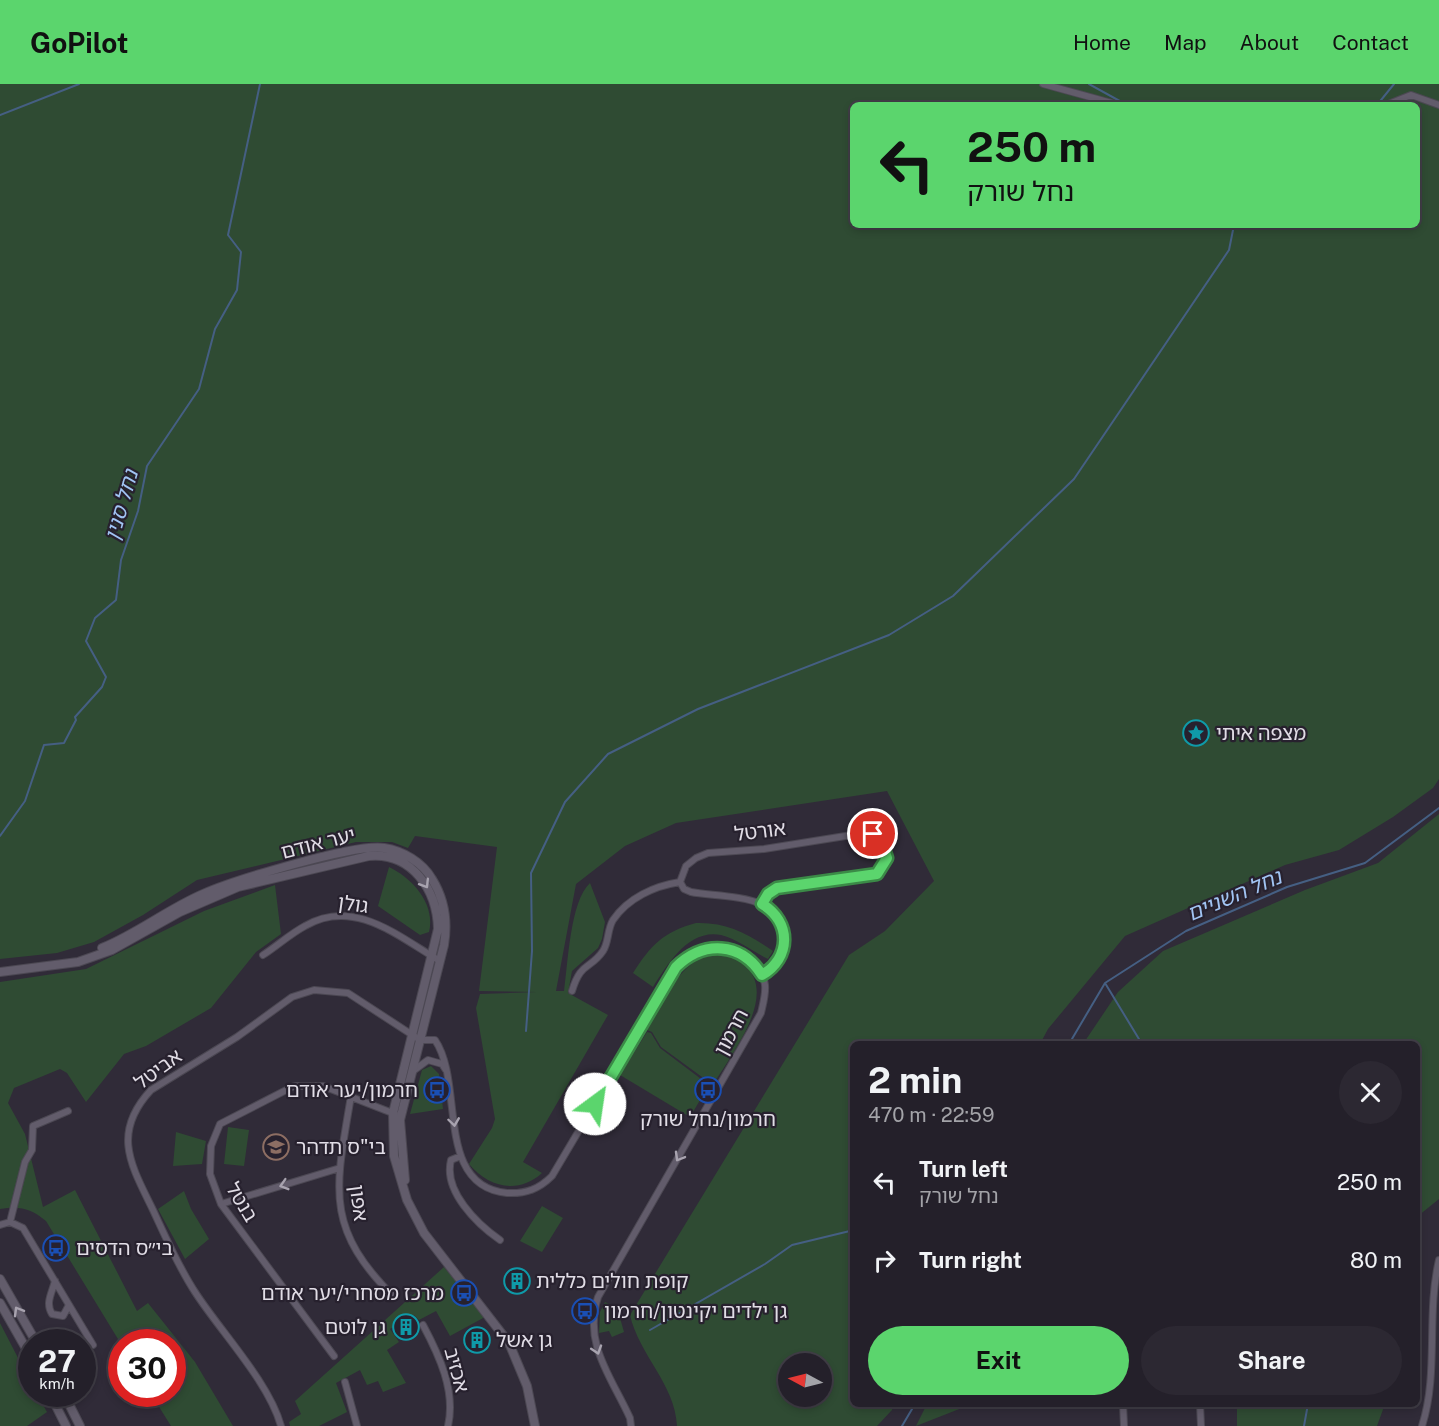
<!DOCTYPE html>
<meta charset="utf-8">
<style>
:root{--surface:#24202a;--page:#2c2832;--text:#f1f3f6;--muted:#a3a3a8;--line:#413e47;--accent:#5bd56d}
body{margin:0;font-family:"Public Sans","Noto Sans Hebrew",sans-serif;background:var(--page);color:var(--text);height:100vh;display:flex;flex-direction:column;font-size:22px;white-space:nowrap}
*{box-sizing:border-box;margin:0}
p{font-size:20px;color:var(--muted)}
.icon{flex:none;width:33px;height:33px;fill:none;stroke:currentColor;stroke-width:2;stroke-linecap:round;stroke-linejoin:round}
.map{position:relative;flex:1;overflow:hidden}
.drawer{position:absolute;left:850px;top:957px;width:570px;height:366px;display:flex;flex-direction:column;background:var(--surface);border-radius:9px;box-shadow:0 3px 9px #0003,0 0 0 2px var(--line)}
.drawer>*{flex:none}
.guide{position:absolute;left:850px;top:18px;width:570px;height:126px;border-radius:9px;box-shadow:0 3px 9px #0003,0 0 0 2px var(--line);background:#5bd56d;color:#111;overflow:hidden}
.needle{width:39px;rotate:277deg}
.fabs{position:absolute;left:778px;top:1269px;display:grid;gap:12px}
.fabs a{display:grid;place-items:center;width:54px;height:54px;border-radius:50%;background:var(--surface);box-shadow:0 3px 9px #0003,0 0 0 2px var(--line);font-size:30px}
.speed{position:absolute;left:18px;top:1245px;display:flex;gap:12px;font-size:30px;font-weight:700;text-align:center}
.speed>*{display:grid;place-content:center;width:78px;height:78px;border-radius:50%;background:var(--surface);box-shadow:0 3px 9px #0003,0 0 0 2px var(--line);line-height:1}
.speed small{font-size:15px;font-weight:400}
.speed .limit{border:9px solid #d22;background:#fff;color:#111}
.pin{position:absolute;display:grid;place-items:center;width:51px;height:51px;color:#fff;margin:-26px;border:3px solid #fff;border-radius:50%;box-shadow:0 2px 6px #0007}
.me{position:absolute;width:66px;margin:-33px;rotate:31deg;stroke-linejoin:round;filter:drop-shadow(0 0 4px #0008)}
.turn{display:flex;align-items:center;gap:21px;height:126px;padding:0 18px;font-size:27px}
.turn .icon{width:78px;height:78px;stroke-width:2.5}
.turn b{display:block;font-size:42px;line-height:51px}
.round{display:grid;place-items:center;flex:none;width:63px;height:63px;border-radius:32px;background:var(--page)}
.head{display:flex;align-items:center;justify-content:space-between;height:102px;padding:0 18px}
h1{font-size:36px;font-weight:700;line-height:45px}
.cta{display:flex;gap:12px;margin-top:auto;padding:12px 18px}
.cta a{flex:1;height:69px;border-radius:36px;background:var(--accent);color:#111;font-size:24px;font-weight:700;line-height:69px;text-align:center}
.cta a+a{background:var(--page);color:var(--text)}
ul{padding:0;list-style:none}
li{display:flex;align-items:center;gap:18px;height:78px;padding:0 18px}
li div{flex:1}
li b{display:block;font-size:22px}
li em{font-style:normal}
header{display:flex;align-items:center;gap:36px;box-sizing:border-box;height:84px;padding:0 30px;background:var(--accent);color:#111}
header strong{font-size:28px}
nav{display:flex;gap:33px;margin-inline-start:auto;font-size:21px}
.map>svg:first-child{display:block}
</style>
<header>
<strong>GoPilot</strong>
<nav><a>Home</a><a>Map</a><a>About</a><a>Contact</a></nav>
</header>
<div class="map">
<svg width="1439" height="1342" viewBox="0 0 1439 1342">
<rect width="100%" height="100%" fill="#302b38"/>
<path fill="#2f4b33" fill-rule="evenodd" d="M 0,0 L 1439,0 L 1439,695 L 1433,704 L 1393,733 L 1339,766 L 1285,781 L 1125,852 L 1048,945 L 1040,960 L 854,960 L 854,1320 L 893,1320 L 892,1326 L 877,1342 L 677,1342 C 675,1300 639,1271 630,1231 L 849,871 L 885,847 L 934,797 L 887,707 L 676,739 L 625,762 L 576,800 L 556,907 L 564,907 C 568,880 570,817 590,799 L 605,838 L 602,855 L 598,864 L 572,887 L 568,909 L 608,931 L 523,1078 L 542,1089 C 518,1111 488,1103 469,1080 L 492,1044 L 495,1035 L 476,924 L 480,910 L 537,908 L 479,907 L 497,763 L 415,752 L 408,764 L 392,758 L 356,758 L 197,796 L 143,831 L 94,858 L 57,869 L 0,875 ZM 854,21 L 1418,21 L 1418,141 L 854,141 ZM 789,1280 L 822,1280 L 822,1312 L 789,1312 Z
M 1439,730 L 1439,1115 L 1418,1132 L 1418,960 L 1083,960 L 1118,908 L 1163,867 L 1305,806 L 1378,779 Z
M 389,783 C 412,794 436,820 429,848 L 420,851 L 378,822 Z
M 275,801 L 281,850 L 256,868 L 211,924 L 146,962 L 124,970 L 86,1018 L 67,989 L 60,985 L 14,1004 L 8,1019 L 25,1050 L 43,1123 L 75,1106 L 137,1227 L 148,1219 L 195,1278 L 233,1342 L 171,1342 L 151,1310 L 172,1310 L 172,1258 L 121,1260 L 46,1137 C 30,1124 20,1122 0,1125 L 0,898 L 86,885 L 204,827 Z
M 696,839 C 727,838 748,850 773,867 L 768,875 C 753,868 738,855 721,851 C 688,845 668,880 653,903 L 633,889 C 651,861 663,848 696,839 Z
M 710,870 C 723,870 734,872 744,881 C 780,910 730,972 713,1001 L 661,963 L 652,948 L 647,946 C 663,918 677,881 710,870 Z
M 647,948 L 651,949 L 660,964 L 709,1001 L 690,1033 L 620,991 Z
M 431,982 L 439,990 L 443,1025 L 410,1030 L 422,986 Z
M 228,1043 L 249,1046 L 244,1082 L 224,1080 Z
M 176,1048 L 206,1057 L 202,1080 L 173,1082 Z
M 184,1107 L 191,1125 L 209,1155 L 185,1175 L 158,1125 Z
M 542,1122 L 563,1134 L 542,1168 L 520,1157 Z
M 444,1183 L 485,1233 L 450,1252 L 436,1227 L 419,1236 L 414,1231 L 390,1245 L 399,1258 L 387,1266 L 406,1299 L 383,1308 L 378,1297 L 367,1301 L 360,1286 L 336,1299 L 347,1328 L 319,1342 L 290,1342 L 289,1338 L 301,1330 L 295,1317 Z
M 605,1218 L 621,1226 L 620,1234 L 624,1248 L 612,1253 L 609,1247 L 599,1249 L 600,1228 Z
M 0,1239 L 31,1299 L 32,1310 L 37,1310 L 47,1328 L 27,1342 L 0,1342 Z
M 927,1320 L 972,1320 L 916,1342 Z
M 1237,1320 L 1385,1320 L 1377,1342 L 1237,1342 Z"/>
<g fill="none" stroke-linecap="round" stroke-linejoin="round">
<path stroke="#455f83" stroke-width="2" d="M 1089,0 L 1127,21
M 1377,21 L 1394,0
M 0,31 L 79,0
M 0,752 L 25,717 L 44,661 L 64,659 L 76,636 L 75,633 L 102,603 L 106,593 L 86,557 L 95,534 L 116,516 L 121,476 L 138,427 L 147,382 L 199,305 L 215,245 L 237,206 L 241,168 L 228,151 L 260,0
M 1105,899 L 1142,960
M 526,947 L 532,867 L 531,789 L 565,718 L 608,670 L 698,625 L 889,551 L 953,512 L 1074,395 L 1229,166 L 1234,141
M 1069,960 L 1105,899 L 1186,847 L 1287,803 L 1365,779 L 1439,724
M 650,1246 L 765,1180 L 792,1161 L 854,1146
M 902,1342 L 915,1320
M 1304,1342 L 1308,1320"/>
<g stroke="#4c4853" stroke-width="8">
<path id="minor" d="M 1043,0 L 1119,21
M 1386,21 L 1411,11 L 1439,21
M 680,798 L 686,782 L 696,774 L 708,769 L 764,765 L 858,750 C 884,749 897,769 877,790 L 777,804 L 768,810 L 762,820
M 680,798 L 684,805 L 691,808 C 720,814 792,808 785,859 C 783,874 775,883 762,891
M 263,871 C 277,862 290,850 305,842 C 354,813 399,853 440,877
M 572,907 C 581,877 590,886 603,867 C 609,858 607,846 613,836 C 628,814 654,802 680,798
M 413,987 L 428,976 L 442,980 L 446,986
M 351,1012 C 336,1103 323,1143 394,1213
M 461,1072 L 451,1076 C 443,1107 477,1140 500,1156
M 221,1120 L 340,1084
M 10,1138 L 25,1078 L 32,1066 L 33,1042 L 68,1027
M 0,1141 L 10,1138 L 23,1144 L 93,1261
M 55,1197 C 52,1209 45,1219 52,1230 L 63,1232 L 69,1221
M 423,1241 C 439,1271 456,1307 448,1342
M 334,1272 L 221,1120 L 210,1090 L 211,1062 L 220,1040 L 294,1002 L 323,1002 L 395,1030
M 345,1298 L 357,1342
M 1123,1320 L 1124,1342
M 1200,1320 L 1201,1342
M 281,1342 C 269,1298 220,1247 195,1208 C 178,1182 166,1154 153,1126 C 131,1081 111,1049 151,1006 L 237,953 L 292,913 L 314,906 L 348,909 L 420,956 L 435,956 C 465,1000 434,1102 507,1109 C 526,1110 539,1105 552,1092 L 676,883 C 685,874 695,866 708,864 C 730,859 762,876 765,901 C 766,910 763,920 761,929 L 598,1213 C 583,1260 611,1292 630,1334 L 631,1342
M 1422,1342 C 1439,1289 1426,1231 1439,1176"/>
</g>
<g stroke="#4c4853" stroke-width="10">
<path id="tertiary" d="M 102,864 C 137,850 168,825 203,810 C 232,797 356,759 384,764 C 403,767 422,778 432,795 C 445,816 448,837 444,861 L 400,1036 L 405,1096
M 0,888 L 78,878 L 112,866 L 180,828 L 238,803 L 369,772 C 412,768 437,806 438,845 L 393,1029 L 394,1072 L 407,1116 L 424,1149 L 509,1259 L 527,1302 L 535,1342"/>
</g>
<g stroke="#4c4853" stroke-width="10">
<path id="secondary" d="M 0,1195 L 36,1258
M 0,1219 L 32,1275
M 50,1310 L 66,1342
M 64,1310 L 80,1342"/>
</g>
<use href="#minor" stroke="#625c6b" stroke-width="6"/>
<use href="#tertiary" stroke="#625c6b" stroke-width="8"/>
<use href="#secondary" stroke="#625c6b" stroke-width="8"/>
</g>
<defs><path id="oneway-chevron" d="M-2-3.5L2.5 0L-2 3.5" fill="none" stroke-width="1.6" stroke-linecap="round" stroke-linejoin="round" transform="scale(1.5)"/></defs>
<g stroke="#a8a3af">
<use href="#oneway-chevron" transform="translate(425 800) rotate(58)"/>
<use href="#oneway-chevron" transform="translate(454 1038) rotate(82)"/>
<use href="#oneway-chevron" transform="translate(679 1073) rotate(120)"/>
<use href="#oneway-chevron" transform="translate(284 1101) rotate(163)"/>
<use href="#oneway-chevron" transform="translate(18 1227) rotate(-120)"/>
<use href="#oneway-chevron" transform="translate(597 1266) rotate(72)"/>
</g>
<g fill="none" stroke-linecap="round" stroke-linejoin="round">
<g stroke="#3b8a47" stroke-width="15">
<path id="route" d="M 595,1020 L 676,883 C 704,856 741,858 762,891 C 791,874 792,838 762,820 L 768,810 L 777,804 L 877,790 L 887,774 L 881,755 L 873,750"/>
</g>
<use href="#route" stroke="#5bd56d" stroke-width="10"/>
</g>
<defs>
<g id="sight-ring" transform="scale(1.35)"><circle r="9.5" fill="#27212e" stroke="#0f9aa8" stroke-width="1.5"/><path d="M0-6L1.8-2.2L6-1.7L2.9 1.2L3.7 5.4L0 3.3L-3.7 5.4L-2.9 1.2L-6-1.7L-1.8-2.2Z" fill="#0f9aa8"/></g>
<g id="bus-ring" transform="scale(1.35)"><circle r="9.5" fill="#27212e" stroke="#1a4fb4" stroke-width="1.5"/><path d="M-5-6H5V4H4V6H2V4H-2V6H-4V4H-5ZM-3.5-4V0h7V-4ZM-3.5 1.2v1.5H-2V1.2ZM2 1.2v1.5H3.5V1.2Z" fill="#1a4fb4"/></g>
<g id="school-ring" transform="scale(1.35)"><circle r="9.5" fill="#27212e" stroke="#8d6e63" stroke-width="1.5"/><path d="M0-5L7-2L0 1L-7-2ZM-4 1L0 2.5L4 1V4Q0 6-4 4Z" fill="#8d6e63"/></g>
<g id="building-ring" transform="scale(1.35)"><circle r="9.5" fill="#27212e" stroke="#0f9aa8" stroke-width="1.5"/><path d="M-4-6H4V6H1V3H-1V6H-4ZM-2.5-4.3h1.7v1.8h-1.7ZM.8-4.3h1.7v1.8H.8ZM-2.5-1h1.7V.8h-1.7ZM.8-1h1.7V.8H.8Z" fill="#0f9aa8"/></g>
</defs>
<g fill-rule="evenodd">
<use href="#sight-ring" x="1196" y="649"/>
<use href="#bus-ring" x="437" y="1006"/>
<use href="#bus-ring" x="708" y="1006"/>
<use href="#school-ring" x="276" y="1063"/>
<use href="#bus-ring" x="56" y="1164"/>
<use href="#building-ring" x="517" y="1197"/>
<use href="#bus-ring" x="464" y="1209"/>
<use href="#bus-ring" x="585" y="1227"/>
<use href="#building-ring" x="406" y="1243"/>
<use href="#building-ring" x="477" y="1256"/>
</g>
<g text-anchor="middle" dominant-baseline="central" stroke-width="4.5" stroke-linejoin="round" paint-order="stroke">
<g font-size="20" fill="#e1dde6" stroke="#27212e" text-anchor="start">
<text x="1216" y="649">מצפה איתי</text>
<text x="418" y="1006" text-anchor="end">חרמון/יער אודם</text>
<text x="708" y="1035" text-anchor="middle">חרמון/נחל שורק</text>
<text x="296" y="1063">בי"ס תדהר</text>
<text x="76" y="1164">בי״ס הדסים</text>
<text x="536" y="1197">קופת חולים כללית</text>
<text x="444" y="1209" text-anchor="end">מרכז מסחרי/יער אודם</text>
<text x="604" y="1227">גן ילדים יקינטון/חרמון</text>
<text x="386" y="1243" text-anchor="end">גן לוטם</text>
<text x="496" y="1256">גן אשל</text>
</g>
<g font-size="20" fill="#e1dde6" stroke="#27212e">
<text transform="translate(760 747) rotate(-7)">אורטל</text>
<text transform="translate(318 759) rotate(-14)">יער אודם</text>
<text transform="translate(353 820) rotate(8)">גולן</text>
<text transform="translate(731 948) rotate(-62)">חרמון</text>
<text transform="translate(158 985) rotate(-36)">אביטל</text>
<text transform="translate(242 1118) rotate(59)">בנטל</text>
<text transform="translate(359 1119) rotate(83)">אפון</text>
<text transform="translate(457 1286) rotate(75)">אכזיב</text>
</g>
<g font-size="21" font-style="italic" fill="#a1c4f3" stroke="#27212e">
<text transform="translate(121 421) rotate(-74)">נחל סנין</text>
<text transform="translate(1234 811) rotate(-23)">נחל השניים</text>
</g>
</g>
</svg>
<div class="fabs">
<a><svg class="needle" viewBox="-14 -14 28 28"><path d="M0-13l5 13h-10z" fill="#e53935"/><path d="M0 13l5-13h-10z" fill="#a3a3a8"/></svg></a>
</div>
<div class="speed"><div>27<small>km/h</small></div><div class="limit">30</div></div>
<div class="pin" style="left:873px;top:750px;background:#d93025"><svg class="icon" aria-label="arrive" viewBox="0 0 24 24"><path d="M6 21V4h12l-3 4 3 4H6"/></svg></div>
<svg class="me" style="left:595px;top:1020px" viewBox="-20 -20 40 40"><circle r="19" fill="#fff"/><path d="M0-13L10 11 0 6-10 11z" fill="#5bd56d"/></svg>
<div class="guide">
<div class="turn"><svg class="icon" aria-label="left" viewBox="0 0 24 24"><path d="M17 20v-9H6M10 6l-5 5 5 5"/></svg><div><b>250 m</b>נחל שורק</div></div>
</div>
<section class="drawer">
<div class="head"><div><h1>2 min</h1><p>470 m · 22:59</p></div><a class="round"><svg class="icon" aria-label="close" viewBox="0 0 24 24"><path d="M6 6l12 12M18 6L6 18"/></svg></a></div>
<ul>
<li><svg class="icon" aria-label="left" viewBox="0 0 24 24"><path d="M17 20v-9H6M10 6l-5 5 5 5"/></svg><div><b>Turn left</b><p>נחל שורק</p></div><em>250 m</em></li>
<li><svg class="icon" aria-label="right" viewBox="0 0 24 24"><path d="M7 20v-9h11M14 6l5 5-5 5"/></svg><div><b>Turn right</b></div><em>80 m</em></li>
</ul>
<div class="cta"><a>Exit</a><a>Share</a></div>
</section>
</div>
